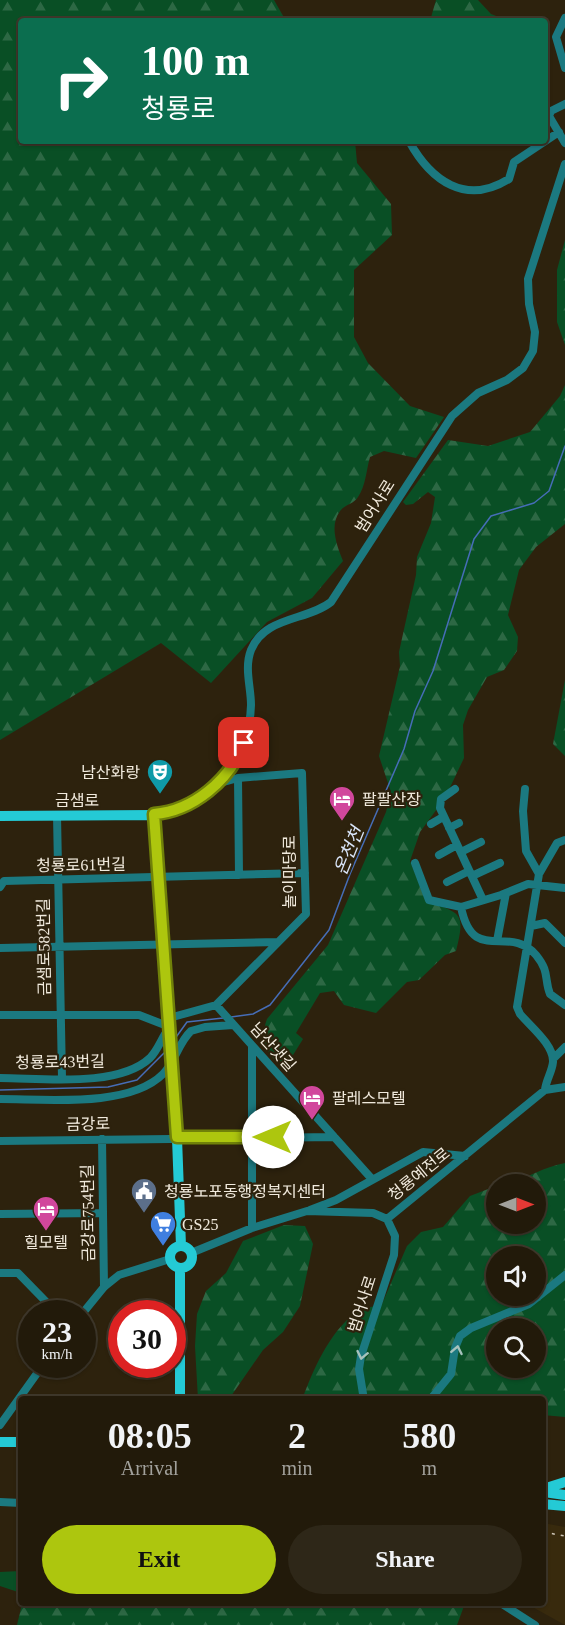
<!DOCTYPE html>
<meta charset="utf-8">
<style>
:root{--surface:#221a0a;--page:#2e2718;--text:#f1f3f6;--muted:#a2a19c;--line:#3f382b;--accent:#adc60e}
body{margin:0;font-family:"Times New Roman","Noto Sans KR",serif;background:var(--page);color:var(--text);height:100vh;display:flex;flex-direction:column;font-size:22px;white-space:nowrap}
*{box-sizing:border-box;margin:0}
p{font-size:20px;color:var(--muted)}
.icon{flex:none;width:33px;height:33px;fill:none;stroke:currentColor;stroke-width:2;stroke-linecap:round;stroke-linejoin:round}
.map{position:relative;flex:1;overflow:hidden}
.sheet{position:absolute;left:18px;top:1396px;width:528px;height:210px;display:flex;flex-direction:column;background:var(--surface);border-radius:6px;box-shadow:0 2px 4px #0004,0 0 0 2px var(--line)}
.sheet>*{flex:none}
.guide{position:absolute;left:18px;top:18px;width:530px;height:126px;border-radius:6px;box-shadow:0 2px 4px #0004,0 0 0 2px var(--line);background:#0b6e4f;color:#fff;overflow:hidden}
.needle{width:39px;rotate:90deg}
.controls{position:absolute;left:486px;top:1174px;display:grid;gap:12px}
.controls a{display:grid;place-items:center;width:60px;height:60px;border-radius:50%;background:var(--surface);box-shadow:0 2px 4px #0004,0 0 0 2px var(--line);font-size:30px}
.speed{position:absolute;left:18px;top:1300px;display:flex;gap:12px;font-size:30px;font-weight:700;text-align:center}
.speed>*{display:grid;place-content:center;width:78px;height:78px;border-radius:50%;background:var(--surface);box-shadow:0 2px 4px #0004,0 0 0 2px var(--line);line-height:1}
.speed small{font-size:15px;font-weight:400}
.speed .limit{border:9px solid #d22;background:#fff;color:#111}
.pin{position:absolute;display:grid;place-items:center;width:51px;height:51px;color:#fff;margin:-26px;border-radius:12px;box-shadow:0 3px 9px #0006}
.me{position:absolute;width:66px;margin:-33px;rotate:270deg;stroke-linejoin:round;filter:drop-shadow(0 0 4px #0008)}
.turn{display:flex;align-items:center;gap:21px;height:126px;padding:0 24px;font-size:27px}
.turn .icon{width:78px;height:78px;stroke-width:2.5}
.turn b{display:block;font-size:42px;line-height:51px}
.eta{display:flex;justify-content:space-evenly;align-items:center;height:102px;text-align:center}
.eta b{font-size:36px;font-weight:700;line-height:42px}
.primary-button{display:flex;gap:12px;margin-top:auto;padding:12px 24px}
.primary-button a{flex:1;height:69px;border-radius:36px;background:var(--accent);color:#111;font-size:24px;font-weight:700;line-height:69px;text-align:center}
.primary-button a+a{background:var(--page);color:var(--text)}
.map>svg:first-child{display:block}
</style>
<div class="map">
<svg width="565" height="1625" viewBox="0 0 565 1625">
<defs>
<pattern id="forest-firs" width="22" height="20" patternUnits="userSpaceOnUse" patternTransform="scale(1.5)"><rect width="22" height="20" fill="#094f25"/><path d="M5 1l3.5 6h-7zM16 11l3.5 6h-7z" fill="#2d6844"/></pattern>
</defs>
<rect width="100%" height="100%" fill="#2d220d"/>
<path fill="#382a0d" d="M 543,1523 L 565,1527 L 565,1625 L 527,1604 L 543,1604 Z"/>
<path fill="url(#forest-firs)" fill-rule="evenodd" d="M 0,0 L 274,0 L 286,21 L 21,21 L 21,141 L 355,141 L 357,163 L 391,204 L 392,235 L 354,270 L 354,337 L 368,363 L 410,406 L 444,417 L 416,458 L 384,451 L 370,457 C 366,471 366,485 358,497 C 354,504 344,505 340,511 C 329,526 337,546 343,561 L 312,598 L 267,622 L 211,683 L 161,643 L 0,740 Z
M 436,0 L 478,0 L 491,14 L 509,21 L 430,21 Z
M 565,240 L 565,345 L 557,322 L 557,270 Z
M 565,385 L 565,524 L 536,547 L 519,570 L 508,615 L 518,637 L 517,651 L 504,670 L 487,677 L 468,710 L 463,725 L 464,758 L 445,798 L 420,832 L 410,861 L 425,899 C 458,915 467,908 456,951 L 445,955 L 419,980 L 407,982 L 376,1013 L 344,1005 L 334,991 L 320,993 L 296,1033 L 303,1039 L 293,1055 L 281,1064 C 265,1055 260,1037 267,1019 L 328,945 L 386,812 L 391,792 L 379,756 L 400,666 L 399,652 L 416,575 L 417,557 L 431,523 L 435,497 L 428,492 L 413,504 L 406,505 L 403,502 L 448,440 L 488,446 L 530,432 L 560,396 Z
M 565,680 L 565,756 L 553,744 Z
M 565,1163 L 565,1417 L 543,1415 L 543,1400 L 302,1400 C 313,1370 329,1333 355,1313 C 362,1308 374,1307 382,1304 L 407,1246 L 421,1232 L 443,1227 L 470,1196 L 496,1186 L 496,1224 L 536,1224 L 536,1185 L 500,1185 C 523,1181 542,1167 565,1163 ZM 496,1257 L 536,1257 L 536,1296 L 496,1296 ZM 496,1329 L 536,1329 L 536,1368 L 496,1368 Z
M 284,1225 L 305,1226 L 313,1244 L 300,1306 L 283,1332 L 263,1350 L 229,1399 L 198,1399 L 195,1346 L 197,1314 L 206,1291 L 226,1273 L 243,1241 Z
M 21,1571 L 21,1593 L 0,1586 L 0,1572 Z
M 22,1604 L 463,1604 L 464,1606 L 457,1625 L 17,1625 Z"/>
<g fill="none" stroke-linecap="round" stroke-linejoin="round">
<path stroke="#466db7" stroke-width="1.5" d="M 231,1017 L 253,1014 L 270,1005 L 329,930 L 350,874 L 404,749 L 415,711 L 433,671 L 474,539 L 491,516 L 534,503 L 549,491 L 565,446
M 174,1040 L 187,1022 L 223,1018
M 0,1090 L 108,1087 L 137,1080 L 166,1051"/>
<path stroke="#1b7980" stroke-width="8" d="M 565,18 L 556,37 L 565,68
M 565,104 L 551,111 L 549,116 L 565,143
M 409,141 C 431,181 466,206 509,179 L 514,162 L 559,132
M 238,778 L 239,875
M 455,789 L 441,799 L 440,808 L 483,900
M 525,789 L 523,811 L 526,851 L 539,874 L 517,1007 L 520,1014 C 531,1027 554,1045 553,1062 C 552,1072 546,1080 545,1090
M 57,815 L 62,1078
M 154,815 C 208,810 250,758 251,705 C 251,687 244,668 251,650 C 265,616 307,621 331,602 L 452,416 L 478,393 L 507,380 L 523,368 L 533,351 L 535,332 L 529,304 L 528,279 L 565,164
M 431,824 L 443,817
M 449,828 L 459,823
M 461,852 L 481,842
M 439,855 L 457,845
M 415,863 L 429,900 L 461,907 L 501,895 L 528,884 L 565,888
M 539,874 L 557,843 L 565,840
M 472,876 L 500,863
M 447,882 L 469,871
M 0,887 L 4,881 L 305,873
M 461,907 C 473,966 509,923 536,955 C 550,972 544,979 550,994 L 565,1005
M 531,926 L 545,923 L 565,943
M 497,941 L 506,893
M 0,948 L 278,942
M 216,1005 L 371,1178
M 0,1015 L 139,1015 L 170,1027 C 162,1036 159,1049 150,1058 C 118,1088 42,1078 0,1078
M 169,1018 L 216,1005 L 306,914 L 302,773 L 238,778 L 220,783
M 252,1046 L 252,1228
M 553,1059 L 565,1047
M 0,1099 C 46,1099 129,1108 163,1074 C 176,1061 178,1043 191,1031 L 205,1027 L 233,1025
M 102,1139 L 104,1287
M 0,1141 L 334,1137
M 310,1210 L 336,1200 L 423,1152 L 465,1156
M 0,1214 L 103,1213
M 387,1219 L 545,1090 L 565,1087
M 191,1253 L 252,1228 L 307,1211 L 373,1213 L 387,1219
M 0,1273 L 18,1273 L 58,1314
M 82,1314 L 104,1287 L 119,1275 L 170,1259
M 364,1400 L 359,1369 L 361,1356 L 394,1255 L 395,1236 L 387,1219
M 430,1400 L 451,1374 L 455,1348 L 460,1336 L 471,1328 L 529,1304 L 565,1275
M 0,1425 L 43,1365
M 0,1502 L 21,1503
M 502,1604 L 535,1625"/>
<path stroke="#24cad5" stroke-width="10" d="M 0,816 L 154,815 L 177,1138 L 181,1246
M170 1257a11 11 0 1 1 22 0a11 11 0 1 1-22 0Z
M 180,1400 L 180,1268
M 0,1442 L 21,1442
M 543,1489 L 565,1482
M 544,1492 L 565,1495
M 543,1504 L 565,1506"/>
<path stroke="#cec6b8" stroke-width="1.5" stroke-dasharray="3 6" stroke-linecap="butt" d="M 543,1532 L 565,1536"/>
</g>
<defs><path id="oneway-chevron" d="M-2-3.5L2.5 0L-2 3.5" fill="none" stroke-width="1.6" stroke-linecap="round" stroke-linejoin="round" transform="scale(1.5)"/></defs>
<g stroke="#a6c2bc">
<use href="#oneway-chevron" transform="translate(457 1350) rotate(-79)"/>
<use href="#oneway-chevron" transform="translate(362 1355) rotate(102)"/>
</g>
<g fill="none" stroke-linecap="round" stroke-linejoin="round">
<g stroke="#708109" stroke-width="15">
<path id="route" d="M 244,743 C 230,780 193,811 154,814 L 177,1137 L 273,1137"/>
</g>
<use href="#route" stroke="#adc60e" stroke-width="10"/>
</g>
<defs>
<g id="theatre-pin" transform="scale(1.35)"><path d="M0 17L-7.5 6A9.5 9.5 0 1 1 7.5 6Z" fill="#0f9aa8" stroke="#2d220d"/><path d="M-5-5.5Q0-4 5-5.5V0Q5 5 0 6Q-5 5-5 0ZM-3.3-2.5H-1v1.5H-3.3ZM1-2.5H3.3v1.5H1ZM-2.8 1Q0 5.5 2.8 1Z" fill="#fff"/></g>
<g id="hotel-pin" transform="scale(1.35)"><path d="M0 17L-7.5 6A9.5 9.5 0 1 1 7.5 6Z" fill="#d1479c" stroke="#2d220d"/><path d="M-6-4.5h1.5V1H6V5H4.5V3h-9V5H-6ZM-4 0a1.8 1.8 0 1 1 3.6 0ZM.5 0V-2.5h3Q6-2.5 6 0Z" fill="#fff"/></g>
<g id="civic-pin" transform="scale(1.35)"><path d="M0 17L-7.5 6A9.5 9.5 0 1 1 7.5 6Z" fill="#5c6f8a" stroke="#2d220d"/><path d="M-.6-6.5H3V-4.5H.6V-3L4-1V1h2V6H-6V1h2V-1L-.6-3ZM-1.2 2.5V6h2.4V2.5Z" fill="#fff"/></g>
<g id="supermarket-pin" transform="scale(1.35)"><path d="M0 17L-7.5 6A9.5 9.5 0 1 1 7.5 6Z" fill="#3f7fe0" stroke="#2d220d"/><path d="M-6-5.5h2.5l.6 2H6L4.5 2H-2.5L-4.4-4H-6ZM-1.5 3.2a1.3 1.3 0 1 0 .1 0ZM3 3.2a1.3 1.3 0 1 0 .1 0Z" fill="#fff"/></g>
</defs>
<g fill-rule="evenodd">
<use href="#theatre-pin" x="160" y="772"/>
<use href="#hotel-pin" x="342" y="799"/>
<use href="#hotel-pin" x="312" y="1098"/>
<use href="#civic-pin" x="144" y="1191"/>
<use href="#hotel-pin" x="46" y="1209"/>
<use href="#supermarket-pin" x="163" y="1224"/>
</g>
<g text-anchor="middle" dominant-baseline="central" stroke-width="4.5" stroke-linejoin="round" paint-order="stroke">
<g font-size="16" fill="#f1eadd" stroke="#2d220d">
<text transform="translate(375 506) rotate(-58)">범어사로</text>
<text x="77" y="800">금샘로</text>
<text transform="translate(81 865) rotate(-1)">청룡로61번길</text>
<text transform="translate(289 872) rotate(-90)">놀이마당로</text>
<text transform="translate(44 947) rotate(-91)">금샘로582번길</text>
<text transform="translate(273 1047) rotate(48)">남산냇길</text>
<text transform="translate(60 1062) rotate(-1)">청룡로43번길</text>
<text transform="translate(88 1124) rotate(-1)">금강로</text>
<text transform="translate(419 1174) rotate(-39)">청룡예전로</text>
<text transform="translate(88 1213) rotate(-91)">금강로754번길</text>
<text transform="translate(362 1304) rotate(-72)">범어사로</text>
</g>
<g font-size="16" fill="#f1eadd" stroke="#2d220d" text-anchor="start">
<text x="140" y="772" text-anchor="end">남산화랑</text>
<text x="362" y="799">팔팔산장</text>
<text x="332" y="1098">팔레스모텔</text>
<text x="164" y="1191">청룡노포동행정복지센터</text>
<text x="182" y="1224">GS25</text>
<text x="46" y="1242" text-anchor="middle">힐모텔</text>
</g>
<g font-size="18" font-style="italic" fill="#d9e5f9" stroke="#2d220d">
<text transform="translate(349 851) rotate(-68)">온천천</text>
</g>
</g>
</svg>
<div class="controls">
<a><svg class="needle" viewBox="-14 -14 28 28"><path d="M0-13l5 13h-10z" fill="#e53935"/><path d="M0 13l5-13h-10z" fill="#a2a19c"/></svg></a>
<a><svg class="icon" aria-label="sound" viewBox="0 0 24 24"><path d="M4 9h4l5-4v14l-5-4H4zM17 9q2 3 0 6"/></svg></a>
<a><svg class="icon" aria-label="search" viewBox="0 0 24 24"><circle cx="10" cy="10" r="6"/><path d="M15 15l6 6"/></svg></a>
</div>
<div class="speed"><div>23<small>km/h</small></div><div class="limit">30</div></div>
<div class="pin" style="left:244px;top:743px;background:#d93025"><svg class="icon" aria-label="arrive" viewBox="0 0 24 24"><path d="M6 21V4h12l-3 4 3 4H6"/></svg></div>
<svg class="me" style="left:273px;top:1137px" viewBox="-20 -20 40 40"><circle r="19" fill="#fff"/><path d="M0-13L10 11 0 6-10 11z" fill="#adc60e"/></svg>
<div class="guide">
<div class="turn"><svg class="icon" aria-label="right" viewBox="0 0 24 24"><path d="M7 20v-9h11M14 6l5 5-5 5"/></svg><div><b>100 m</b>청룡로</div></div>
</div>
<section class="sheet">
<div class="eta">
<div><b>08:05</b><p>Arrival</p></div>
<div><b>2</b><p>min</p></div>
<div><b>580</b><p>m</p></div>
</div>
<div class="primary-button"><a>Exit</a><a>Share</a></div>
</section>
</div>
